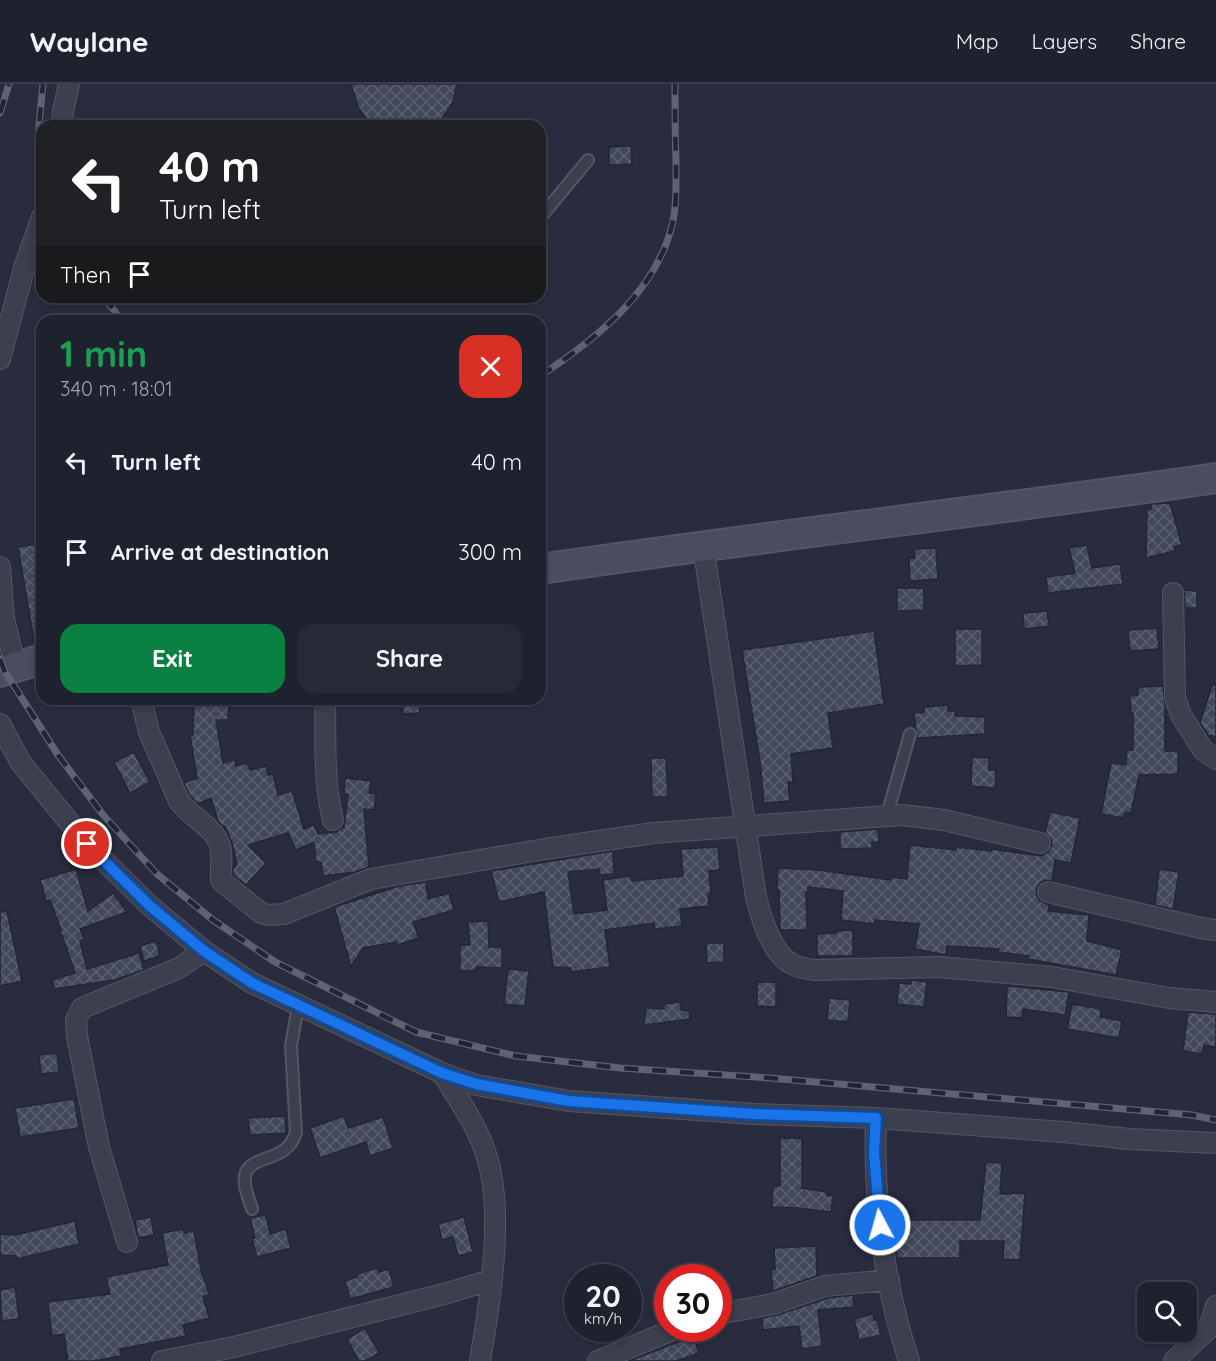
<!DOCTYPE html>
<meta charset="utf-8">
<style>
:root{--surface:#1e212e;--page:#262936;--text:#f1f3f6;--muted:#a1a3aa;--line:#3c3e4a;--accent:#0b8043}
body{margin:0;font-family:Quicksand,sans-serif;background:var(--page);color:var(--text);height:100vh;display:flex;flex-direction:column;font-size:22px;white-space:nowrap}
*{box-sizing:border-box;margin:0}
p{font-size:20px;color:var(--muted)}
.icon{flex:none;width:33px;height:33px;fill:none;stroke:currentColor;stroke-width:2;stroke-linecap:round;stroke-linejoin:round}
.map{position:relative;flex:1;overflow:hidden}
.side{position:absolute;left:36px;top:231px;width:510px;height:390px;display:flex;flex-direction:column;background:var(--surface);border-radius:18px;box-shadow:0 3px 9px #0003,0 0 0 2px var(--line)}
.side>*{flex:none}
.banner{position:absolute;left:36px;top:36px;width:510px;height:183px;border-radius:18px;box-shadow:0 3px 9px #0003,0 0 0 2px var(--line);background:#202124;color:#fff;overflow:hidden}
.buttons{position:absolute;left:1137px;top:1198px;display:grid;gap:12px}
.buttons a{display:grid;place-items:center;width:60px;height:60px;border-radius:12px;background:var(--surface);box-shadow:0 3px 9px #0003,0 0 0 2px var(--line);font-size:30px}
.speed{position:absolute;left:564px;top:1180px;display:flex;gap:12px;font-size:30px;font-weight:700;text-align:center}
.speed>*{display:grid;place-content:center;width:78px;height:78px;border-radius:50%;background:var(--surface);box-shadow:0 3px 9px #0003,0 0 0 2px var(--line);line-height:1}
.speed small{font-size:15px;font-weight:400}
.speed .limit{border:9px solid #d22;background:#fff;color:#111}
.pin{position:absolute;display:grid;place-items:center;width:51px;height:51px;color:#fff;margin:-26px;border:3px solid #fff;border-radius:50%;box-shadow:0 2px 6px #0007}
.me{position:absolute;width:66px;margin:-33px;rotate:354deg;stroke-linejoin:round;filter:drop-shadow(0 0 4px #0008)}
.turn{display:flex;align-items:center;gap:21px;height:126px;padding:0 24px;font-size:27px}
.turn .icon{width:78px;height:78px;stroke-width:2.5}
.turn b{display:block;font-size:42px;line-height:51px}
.then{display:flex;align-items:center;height:57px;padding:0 24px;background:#0003;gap:12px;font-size:22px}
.round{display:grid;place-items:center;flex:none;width:63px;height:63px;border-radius:18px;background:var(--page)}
.summary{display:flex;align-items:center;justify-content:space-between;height:102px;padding:0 24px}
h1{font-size:36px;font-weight:800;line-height:45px;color:#1e9e55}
.action{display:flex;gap:12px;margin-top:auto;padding:12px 24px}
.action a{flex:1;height:69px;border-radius:18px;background:var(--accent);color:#fff;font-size:24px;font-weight:800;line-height:69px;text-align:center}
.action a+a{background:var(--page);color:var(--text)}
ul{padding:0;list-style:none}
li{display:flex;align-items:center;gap:18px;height:90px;padding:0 24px}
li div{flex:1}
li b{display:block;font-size:22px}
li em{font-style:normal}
header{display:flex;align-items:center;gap:36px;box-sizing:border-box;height:84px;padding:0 30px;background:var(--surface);border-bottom:2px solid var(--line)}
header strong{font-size:28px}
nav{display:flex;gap:33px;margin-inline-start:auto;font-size:21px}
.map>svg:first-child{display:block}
</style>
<header>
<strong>Waylane</strong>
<nav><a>Map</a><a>Layers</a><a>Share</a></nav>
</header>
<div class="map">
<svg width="1216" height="1277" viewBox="0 0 1216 1277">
<defs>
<pattern id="building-cross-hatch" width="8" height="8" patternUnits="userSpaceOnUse" patternTransform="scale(1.5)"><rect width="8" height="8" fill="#42475b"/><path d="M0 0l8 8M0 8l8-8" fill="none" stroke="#5b6071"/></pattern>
</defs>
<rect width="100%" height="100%" fill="#282c3e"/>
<path fill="url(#building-cross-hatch)" stroke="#222635" stroke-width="1.5" d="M 351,0 L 457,0 L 453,18 L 444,32 L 433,42 L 375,42 L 368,37 L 358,23 Z
M 631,62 L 632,80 L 609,81 L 609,63 Z
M 1170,419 L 1182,461 L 1174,463 L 1175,467 L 1146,474 L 1147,425 L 1151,425 L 1151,420 Z
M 37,460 L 42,496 L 42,556 L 34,557 L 18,463 Z
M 1087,461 L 1092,484 L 1120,480 L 1123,500 L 1048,509 L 1046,493 L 1075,489 L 1069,464 Z
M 936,464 L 938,495 L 910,497 L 909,474 L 915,474 L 914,465 Z
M 897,504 L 924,504 L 924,526 L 897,527 Z
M 1184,506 L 1197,507 L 1197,524 L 1185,524 Z
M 1047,527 L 1049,542 L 1024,545 L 1023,529 Z
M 1157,544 L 1159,565 L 1130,567 L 1128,546 Z
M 955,545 L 982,545 L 982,581 L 955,582 Z
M 874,547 L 884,620 L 828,629 L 833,664 L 791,670 L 793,698 L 788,698 L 790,717 L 764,719 L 760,677 L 742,566 Z
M 1212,601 L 1216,601 L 1216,653 L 1208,651 L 1200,639 Z
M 1163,602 L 1165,622 L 1165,667 L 1178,667 L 1178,690 L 1139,691 L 1131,729 L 1125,728 L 1123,734 L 1101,730 L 1111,679 L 1126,681 L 1127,666 L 1133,666 L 1133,629 L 1131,629 L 1130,612 L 1138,611 L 1138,603 Z
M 194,615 L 229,615 L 228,636 L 216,636 L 223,679 L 235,676 L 236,682 L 247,679 L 250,686 L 266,682 L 268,691 L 273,690 L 278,711 L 292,707 L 304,745 L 314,741 L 318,750 L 336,748 L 344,743 L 348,710 L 344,710 L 345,694 L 371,697 L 369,709 L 376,710 L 374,726 L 364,725 L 369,783 L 355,788 L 323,792 L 321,778 L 316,778 L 314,758 L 296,766 L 288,749 L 248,761 L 266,779 L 246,801 L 233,791 L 233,785 L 237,780 L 232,759 L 225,742 L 223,742 L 218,737 L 211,714 L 198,720 L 189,711 L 184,699 L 197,694 L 190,651 L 193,651 Z
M 402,615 L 419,615 L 420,629 L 403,630 Z
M 948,621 L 948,627 L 955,627 L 955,632 L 985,633 L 985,650 L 917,654 L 914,629 L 924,628 L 924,623 Z
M 134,668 L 150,698 L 130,709 L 114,678 Z
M 972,673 L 989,674 L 989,686 L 996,686 L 995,704 L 971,702 Z
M 651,674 L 666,674 L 668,713 L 652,713 Z
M 1050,728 L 1080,734 L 1071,779 L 1055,776 L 1052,797 L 1045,796 L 1040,799 L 1036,806 L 1037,812 L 1040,817 L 1049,821 L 1048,827 L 1089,831 L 1087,857 L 1122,866 L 1116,891 L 1028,875 L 1029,872 L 998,868 L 999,865 L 947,862 L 946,871 L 915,865 L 919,840 L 875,836 L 874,840 L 841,836 L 843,807 L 808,803 L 808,808 L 806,808 L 807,846 L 780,846 L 779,806 L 777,806 L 778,784 L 818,786 L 891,796 L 891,793 L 907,795 L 910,761 L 956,766 L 956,763 L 991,767 L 991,765 L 1041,772 L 1048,768 L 1052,761 L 1051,755 L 1045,749 Z
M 878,745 L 879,758 L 872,758 L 872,764 L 840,765 L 840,748 Z
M 718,763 L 720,786 L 709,787 L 711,810 L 708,810 L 709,822 L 680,825 L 682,842 L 655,845 L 654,839 L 605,846 L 610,883 L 570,888 L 571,884 L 553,883 L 544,808 L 499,818 L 491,787 L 613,767 L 614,790 L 599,791 L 599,785 L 568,788 L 574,830 L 607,826 L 603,796 L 631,792 L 632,797 L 683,792 L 681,765 Z
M 76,785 L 88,827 L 113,809 L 127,828 L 80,845 L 84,855 L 80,857 L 87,885 L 139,869 L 144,886 L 114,896 L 54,905 L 52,896 L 75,889 L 62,851 L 59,847 L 61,846 L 50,816 L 46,817 L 40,796 Z
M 1159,785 L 1179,788 L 1173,825 L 1155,821 Z
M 426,798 L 428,815 L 449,809 L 454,826 L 413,838 L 419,854 L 397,861 L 396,858 L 363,864 L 351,883 L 334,823 L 399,802 Z
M 7,827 L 22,897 L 0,902 L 0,828 Z
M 488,837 L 489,863 L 502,863 L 502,884 L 476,883 L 476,886 L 460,887 L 460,861 L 470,861 L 468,838 Z
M 853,846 L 853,872 L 817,872 L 817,850 L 837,849 L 837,847 Z
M 156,857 L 160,872 L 144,877 L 140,862 Z
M 706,859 L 724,859 L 724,878 L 707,879 Z
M 508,885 L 529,887 L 525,922 L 504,920 Z
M 911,896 L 927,898 L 924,923 L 897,920 L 899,899 L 911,900 Z
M 757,898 L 776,898 L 776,923 L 757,922 Z
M 1007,902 L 1069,908 L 1065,931 L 1023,925 L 1022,934 L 1006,933 Z
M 829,914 L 850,916 L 848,938 L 827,936 Z
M 680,918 L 681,926 L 689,927 L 690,935 L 644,941 L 646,924 L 664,925 L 664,920 Z
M 1072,920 L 1101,925 L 1100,933 L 1122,937 L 1119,954 L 1067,945 Z
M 1188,928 L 1216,930 L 1216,963 L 1204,961 L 1202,970 L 1183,967 Z
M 57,969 L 59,988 L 41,990 L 39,971 Z
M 74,1015 L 79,1044 L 20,1053 L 15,1024 Z
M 285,1032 L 286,1049 L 250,1051 L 248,1034 Z
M 344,1032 L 348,1044 L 383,1033 L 393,1064 L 370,1072 L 366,1058 L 320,1074 L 310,1044 Z
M 780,1054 L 802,1054 L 802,1104 L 827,1108 L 827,1111 L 833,1112 L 831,1128 L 798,1124 L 772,1123 L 773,1102 L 780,1102 Z
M 986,1078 L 1002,1079 L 1000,1110 L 1025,1109 L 1020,1176 L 1003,1175 L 1004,1157 L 960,1157 L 960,1174 L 897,1174 L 892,1136 L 980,1136 Z
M 266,1131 L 270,1150 L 286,1145 L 291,1164 L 257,1173 L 252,1155 L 255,1154 L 250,1134 Z
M 151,1133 L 154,1151 L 138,1154 L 135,1136 Z
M 464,1133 L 473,1168 L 458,1172 L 453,1153 L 442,1156 L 438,1140 Z
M 75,1137 L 79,1160 L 17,1175 L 16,1172 L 0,1171 L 0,1150 L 15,1151 Z
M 183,1145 L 184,1149 L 194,1147 L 202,1191 L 203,1190 L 209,1211 L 203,1212 L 209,1234 L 183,1241 L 186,1252 L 120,1265 L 121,1272 L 93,1277 L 68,1277 L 64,1250 L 52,1252 L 48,1218 L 110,1210 L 106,1193 L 168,1181 L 162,1149 Z
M 816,1162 L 817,1192 L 773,1207 L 771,1186 L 775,1185 L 774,1164 Z
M 378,1184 L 379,1188 L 389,1185 L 394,1203 L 350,1215 L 345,1197 L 357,1193 L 357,1190 Z
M 15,1203 L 19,1235 L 2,1237 L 0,1206 Z
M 853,1211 L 854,1223 L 818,1226 L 822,1262 L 802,1265 L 799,1242 L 763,1246 L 762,1234 L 777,1231 L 828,1214 Z
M 873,1230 L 874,1236 L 877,1235 L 881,1251 L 859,1256 L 854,1235 Z
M 365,1244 L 379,1269 L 365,1277 L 359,1277 L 347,1255 Z
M 691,1246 L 699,1269 L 676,1277 L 629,1277 L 678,1258 L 686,1248 Z"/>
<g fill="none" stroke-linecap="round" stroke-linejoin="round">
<g stroke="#535765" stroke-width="14">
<path id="lane" d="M 540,134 L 588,76
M 887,731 L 910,650
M 252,1125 C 249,1115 243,1102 245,1092 C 249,1069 288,1080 296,1048 L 291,962 L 298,922"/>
</g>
<g stroke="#535765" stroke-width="22">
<path id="street" d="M 62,42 L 63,27 L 69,0
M 0,275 L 25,181 L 42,133
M 703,461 L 756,813 C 761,834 772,870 792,880 C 799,884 807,885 815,886 L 939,883 L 1052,893 L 1169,914 L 1216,918
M 0,483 L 4,534 L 15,582
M 1173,509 L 1175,614 L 1181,631 L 1203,666 L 1216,675
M 141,615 L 149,648 L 179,717 C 190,733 215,743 220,762 C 223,773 220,785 221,796 L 225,800 L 261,829 L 268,831 L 284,830 L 371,795 L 545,765 L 653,749 L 902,731 L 944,736 L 1040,759
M 325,615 C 326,655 323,697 333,736
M 0,640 L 21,679 L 87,760 L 150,822 L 204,867 L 252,899 L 442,989 L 476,1001 L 569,1017 L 754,1030 L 876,1034 L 1064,1048 L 1129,1055 L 1216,1059
M 1048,808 L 1201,844 L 1216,846
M 442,989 C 458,1015 477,1041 486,1070 C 505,1127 490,1218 480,1277
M 876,1034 C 873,1116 884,1200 909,1277
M 127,1158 L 99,1063 L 77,952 L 76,936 L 82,924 L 179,884 L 204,867
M 718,1230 L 773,1220 L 825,1202 L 889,1196
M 162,1277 L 234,1263 L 444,1210 L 491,1196
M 598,1277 L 675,1245
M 1174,1277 L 1209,1244 L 1216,1222"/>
</g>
<g stroke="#535765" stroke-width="32">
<path id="secondary" d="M 540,485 C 765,452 991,427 1216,394
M 0,588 L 42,575"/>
</g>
<use href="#lane" stroke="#3b3f4e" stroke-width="10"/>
<use href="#street" stroke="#3b3f4e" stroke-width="20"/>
<use href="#secondary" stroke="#4a4d60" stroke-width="28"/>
<g stroke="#5e6274" stroke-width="7">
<path id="rail" d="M 0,29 L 9,0
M 42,93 L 38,52 L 43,0
M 104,213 L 122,237
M 540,292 C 596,255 658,207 673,137 C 677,118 676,97 676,78 C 675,52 675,26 675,0
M 0,575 L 4,586 L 58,671 L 104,732 L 157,790 L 213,836 L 275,878 L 416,948 L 516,972 L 620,984 L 770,994 L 1192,1031 L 1216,1036"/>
</g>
<use href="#rail" stroke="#202433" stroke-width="4.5" stroke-dasharray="14" stroke-linecap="butt"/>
</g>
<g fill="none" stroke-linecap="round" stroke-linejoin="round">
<g stroke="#114b97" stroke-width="15">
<path id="route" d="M 87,760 L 150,822 L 204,867 L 252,899 L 442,989 L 476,1000 L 569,1017 L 754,1030 L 876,1034 L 874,1068 L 880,1141"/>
</g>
<use href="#route" stroke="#1a73e8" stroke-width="10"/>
</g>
</svg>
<div class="buttons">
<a><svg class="icon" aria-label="search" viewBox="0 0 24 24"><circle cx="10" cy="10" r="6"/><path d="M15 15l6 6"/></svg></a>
</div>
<div class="speed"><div>20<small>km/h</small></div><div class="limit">30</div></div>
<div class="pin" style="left:87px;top:760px;background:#d93025"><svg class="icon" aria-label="arrive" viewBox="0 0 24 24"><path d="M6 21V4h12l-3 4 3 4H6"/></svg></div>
<svg class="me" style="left:880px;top:1141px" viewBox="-20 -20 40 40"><circle r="17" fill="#1a73e8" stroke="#fff" stroke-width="3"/><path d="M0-11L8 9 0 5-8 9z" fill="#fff"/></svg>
<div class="banner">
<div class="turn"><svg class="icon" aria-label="left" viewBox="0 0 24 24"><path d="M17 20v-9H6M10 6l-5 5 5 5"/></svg><div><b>40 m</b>Turn left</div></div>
<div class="then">Then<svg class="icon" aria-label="arrive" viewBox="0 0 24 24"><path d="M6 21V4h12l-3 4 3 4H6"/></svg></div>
</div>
<section class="side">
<div class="summary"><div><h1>1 min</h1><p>340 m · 18:01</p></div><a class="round" style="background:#d93025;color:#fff"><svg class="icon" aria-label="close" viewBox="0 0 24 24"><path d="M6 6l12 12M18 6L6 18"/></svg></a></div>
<ul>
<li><svg class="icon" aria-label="left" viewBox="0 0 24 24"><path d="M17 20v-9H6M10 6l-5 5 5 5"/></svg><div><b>Turn left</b></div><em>40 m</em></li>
<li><svg class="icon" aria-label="arrive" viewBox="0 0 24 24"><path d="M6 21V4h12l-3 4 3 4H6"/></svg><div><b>Arrive at destination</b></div><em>300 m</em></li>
</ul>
<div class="action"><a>Exit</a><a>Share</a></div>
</section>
</div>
